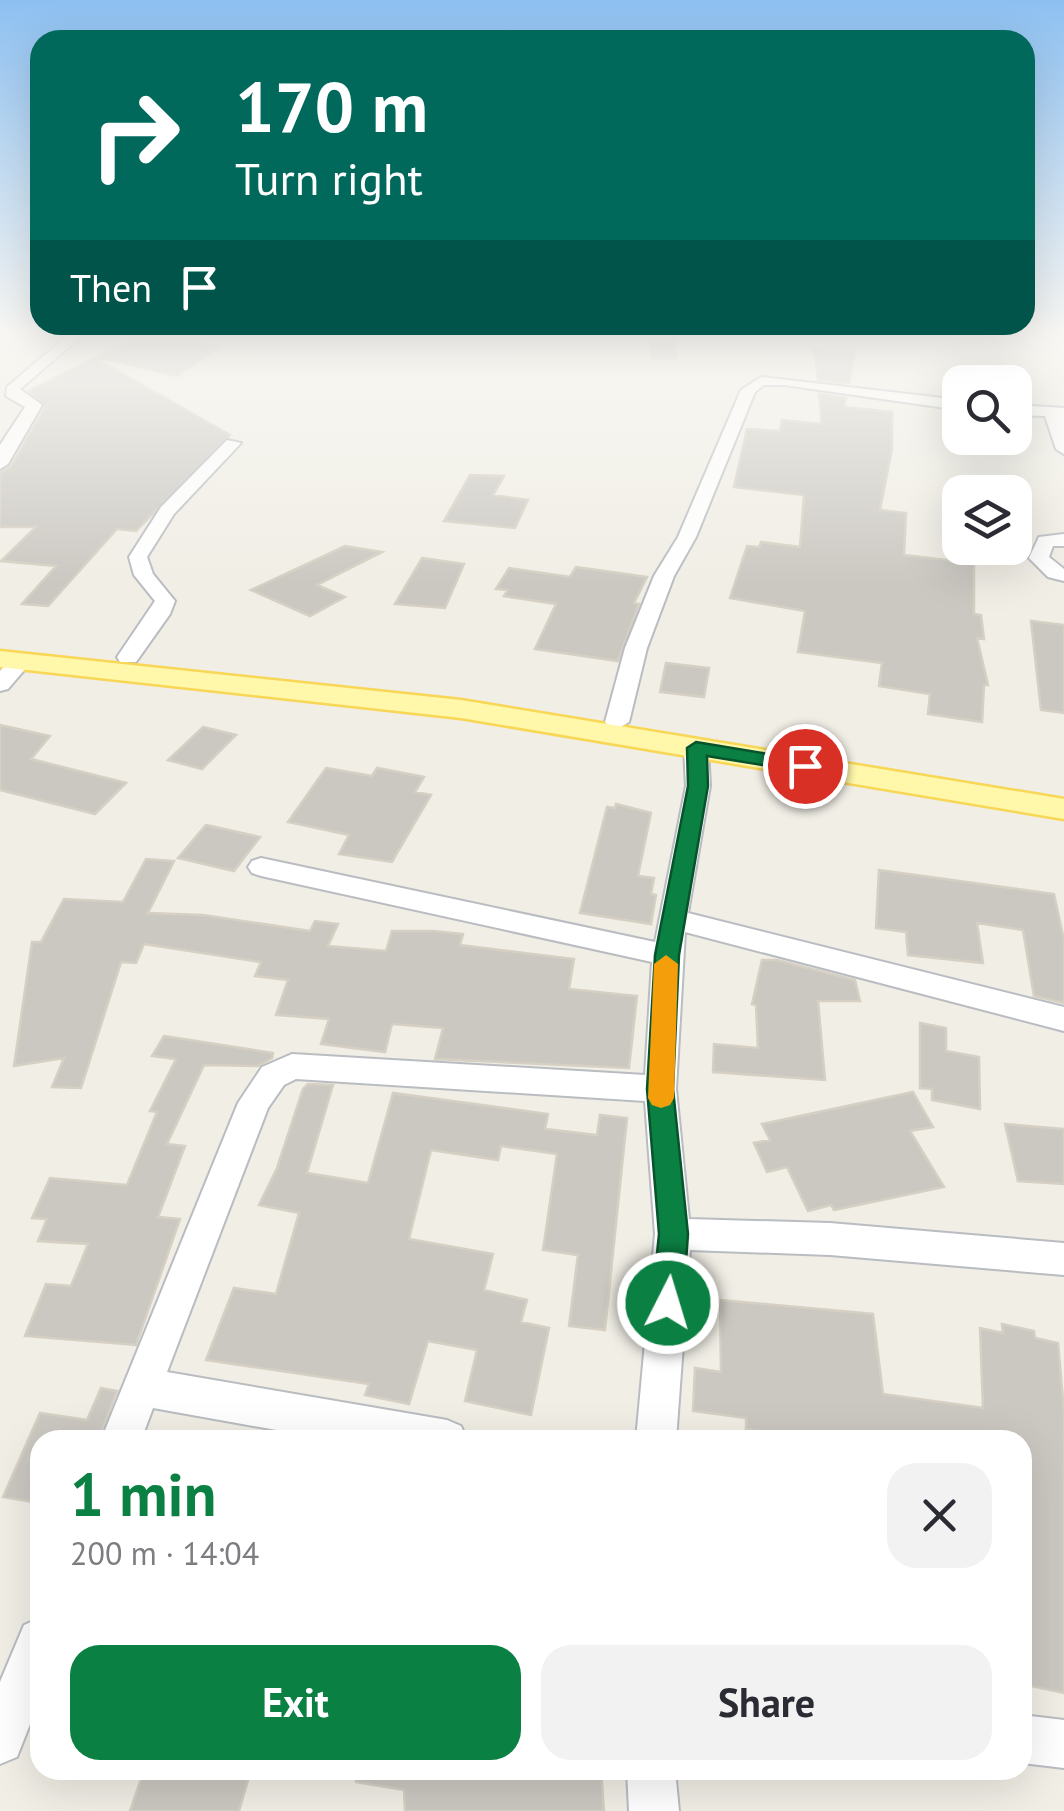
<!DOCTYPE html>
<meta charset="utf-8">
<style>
:root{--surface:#fff;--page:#f2f2f3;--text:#2b2b33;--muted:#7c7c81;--accent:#0b8043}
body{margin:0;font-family:"PT Sans",sans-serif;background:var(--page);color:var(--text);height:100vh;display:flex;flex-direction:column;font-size:38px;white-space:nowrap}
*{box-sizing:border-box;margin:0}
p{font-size:32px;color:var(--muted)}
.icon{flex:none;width:55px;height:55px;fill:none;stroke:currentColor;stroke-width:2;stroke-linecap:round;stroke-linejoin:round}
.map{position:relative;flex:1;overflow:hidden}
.side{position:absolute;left:30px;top:1430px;width:1002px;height:350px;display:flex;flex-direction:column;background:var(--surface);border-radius:30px;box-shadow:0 10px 40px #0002}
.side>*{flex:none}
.top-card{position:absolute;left:30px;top:30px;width:1005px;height:305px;border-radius:30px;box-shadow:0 10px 40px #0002;background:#00695c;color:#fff;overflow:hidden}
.tools{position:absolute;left:942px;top:365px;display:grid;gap:20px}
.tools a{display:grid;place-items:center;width:90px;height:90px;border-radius:20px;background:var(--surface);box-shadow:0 10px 40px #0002;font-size:50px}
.pin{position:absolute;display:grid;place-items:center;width:85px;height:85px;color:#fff;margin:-42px;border:5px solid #fff;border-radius:50%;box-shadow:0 2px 10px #0007}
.me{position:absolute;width:110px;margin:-55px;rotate:5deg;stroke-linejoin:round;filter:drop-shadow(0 0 8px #0008)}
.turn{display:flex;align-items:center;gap:35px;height:210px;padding:0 40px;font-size:45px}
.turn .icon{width:130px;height:130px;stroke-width:2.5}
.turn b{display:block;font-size:70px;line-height:85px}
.then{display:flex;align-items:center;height:95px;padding:0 40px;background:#0003;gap:20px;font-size:38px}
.round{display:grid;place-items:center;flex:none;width:105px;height:105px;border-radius:30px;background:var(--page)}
.head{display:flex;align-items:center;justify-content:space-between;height:170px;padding:0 40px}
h1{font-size:60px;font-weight:600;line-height:75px;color:var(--accent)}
.cta{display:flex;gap:20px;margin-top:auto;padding:20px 40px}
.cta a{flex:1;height:115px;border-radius:30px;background:var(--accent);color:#fff;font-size:40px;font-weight:600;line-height:115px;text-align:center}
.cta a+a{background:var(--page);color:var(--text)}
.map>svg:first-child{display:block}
</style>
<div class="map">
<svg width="1064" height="1811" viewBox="0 0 1064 1811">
<rect width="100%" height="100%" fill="#f0eee5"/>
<path fill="#cbc8c2" stroke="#d5d0c3" stroke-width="2.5" d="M 649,330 L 673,332 L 676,358 L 652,358 Z
M 144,334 L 220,346 L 177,376 L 97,357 Z
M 814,349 L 855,352 L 849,383 L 818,380 Z
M 95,358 L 230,435 L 136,531 L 117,529 L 48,606 L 22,604 L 56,566 L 1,561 L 36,527 L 0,527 L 0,473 L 11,466 L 45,407 L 29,391 Z
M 819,394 L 846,398 L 844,407 L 892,412 L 892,449 L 880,510 L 906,513 L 904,555 L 974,563 L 974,614 L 981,615 L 984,639 L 977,638 L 988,685 L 984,685 L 982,722 L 928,714 L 930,694 L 879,686 L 882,663 L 798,652 L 805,611 L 730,598 L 747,546 L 759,547 L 761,542 L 800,547 L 804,495 L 734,487 L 747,429 L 780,431 L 782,420 L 822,424 Z
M 470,475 L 504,476 L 493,495 L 528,500 L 515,528 L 444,521 Z
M 345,546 L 382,552 L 317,585 L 345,597 L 310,616 L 251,590 Z
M 422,558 L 464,564 L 445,608 L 395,604 Z
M 576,567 L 647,577 L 634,603 L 639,604 L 618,661 L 535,649 L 556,604 L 504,596 L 508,590 L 496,589 L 509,568 L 570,577 Z
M 1031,621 L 1064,625 L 1064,713 L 1041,710 Z
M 666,663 L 709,668 L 704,697 L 660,692 Z
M 0,725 L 50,736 L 31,759 L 126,783 L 95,814 L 0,790 Z
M 203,727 L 236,735 L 202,769 L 168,760 Z
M 326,768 L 372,776 L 377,768 L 424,777 L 415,792 L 431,795 L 392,862 L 339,854 L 349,835 L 288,822 Z
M 616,804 L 651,813 L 638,876 L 654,878 L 651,894 L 656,895 L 651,924 L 580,913 L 607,807 L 615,808 Z
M 206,825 L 260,837 L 234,871 L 178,858 Z
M 146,859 L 174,861 L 148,913 L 203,915 L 310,931 L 315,921 L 338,924 L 328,946 L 386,951 L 392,931 L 433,931 L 463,934 L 460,945 L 574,959 L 569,989 L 637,996 L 629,1068 L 435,1059 L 443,1028 L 392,1024 L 385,1052 L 321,1044 L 329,1019 L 276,1015 L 288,980 L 255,976 L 261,962 L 144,944 L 136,963 L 121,962 L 81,1088 L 52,1087 L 64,1058 L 14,1066 L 32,942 L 41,942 L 64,899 L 123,902 Z
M 879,870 L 1054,894 L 1064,940 L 1064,1003 L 1034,996 L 1023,930 L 977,923 L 983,963 L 908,955 L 906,932 L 876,928 Z
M 762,960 L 777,960 L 855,980 L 860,1001 L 818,1001 L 825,1080 L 713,1072 L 714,1044 L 758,1048 L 756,1005 L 752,1004 Z
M 920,1023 L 946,1028 L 946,1051 L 979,1057 L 980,1109 L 932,1100 L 932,1089 L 920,1088 Z
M 164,1036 L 273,1053 L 272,1058 L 258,1066 L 204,1065 L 167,1144 L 185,1146 L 158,1217 L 180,1219 L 136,1345 L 25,1336 L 46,1284 L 71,1286 L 88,1244 L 38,1241 L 47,1219 L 32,1218 L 50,1178 L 127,1185 L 157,1112 L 150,1111 L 176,1059 L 152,1056 Z
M 308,1084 L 333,1085 L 307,1173 L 368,1183 L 393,1093 L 548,1114 L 545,1129 L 597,1135 L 600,1115 L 627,1118 L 605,1330 L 569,1326 L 578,1255 L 543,1250 L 557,1154 L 501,1146 L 498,1160 L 431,1150 L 409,1239 L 493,1254 L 484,1290 L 527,1300 L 521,1322 L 549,1328 L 531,1415 L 465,1401 L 477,1350 L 428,1341 L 409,1404 L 365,1395 L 369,1384 L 206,1360 L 234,1288 L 276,1294 L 299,1213 L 259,1205 L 277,1168 L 303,1089 Z
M 913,1092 L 933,1127 L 910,1131 L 944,1187 L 834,1210 L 831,1205 L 808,1211 L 787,1167 L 767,1172 L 754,1143 L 770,1140 L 762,1124 Z
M 1005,1124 L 1064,1129 L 1064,1184 L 1018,1181 Z
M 720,1300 L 873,1314 L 883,1394 L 983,1408 L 980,1328 L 1003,1333 L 1002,1324 L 1034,1331 L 1035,1338 L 1058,1343 L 1064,1411 L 1064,1693 L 1022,1684 L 1022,1440 L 818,1440 L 746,1429 L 746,1418 L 693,1411 L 695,1368 L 721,1372 Z
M 101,1388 L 117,1391 L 98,1440 L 40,1440 L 40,1489 L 34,1502 L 3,1497 L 40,1413 L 87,1420 Z
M 144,1770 L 251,1770 L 239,1811 L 130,1811 Z
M 357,1770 L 601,1770 L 604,1811 L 405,1811 L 404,1790 L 356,1782 Z"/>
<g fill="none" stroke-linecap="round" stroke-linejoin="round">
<g stroke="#b9bcc1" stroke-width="4">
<path id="minor" d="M 74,330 L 89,330 L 20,389 L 42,405 L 8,464 L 0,469 L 0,445 L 25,407 L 6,396 L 7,387 Z
M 761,377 L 960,400 L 960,410 L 784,385 L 764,385 L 755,392 L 696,537 L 674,576 L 647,648 L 629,722 L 617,729 L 609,727 L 605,722 L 625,648 L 654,576 L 678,537 L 741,390 Z
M 1015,405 L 1064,408 L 1064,454 L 1056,449 L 1045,416 L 1015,415 Z
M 227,440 L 241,443 L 174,514 L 147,557 L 153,574 L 175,601 L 170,614 L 136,662 L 120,662 L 117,657 L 155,601 L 134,575 L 129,557 L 161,507 Z
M 1064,534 L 1064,546 L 1053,546 L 1049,557 L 1064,569 L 1064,581 L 1048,577 L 1029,558 L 1039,537 Z
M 21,655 L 32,661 L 8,689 L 0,691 L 0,671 L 13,656 Z
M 696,741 L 708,748 L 710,786 L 688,913 L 1064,1007 L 1064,1031 L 685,932 L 676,1089 L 689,1219 L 830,1223 L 1064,1243 L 1064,1275 L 830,1255 L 690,1250 L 676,1440 L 636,1440 L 655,1234 L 645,1101 L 296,1079 L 284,1085 L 268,1108 L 167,1372 L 447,1420 L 461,1426 L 467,1440 L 332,1440 L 153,1408 L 141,1440 L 101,1440 L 238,1103 L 262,1067 L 292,1054 L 645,1075 L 652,962 L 261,876 L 252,873 L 248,867 L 252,861 L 261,858 L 655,942 L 686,786 L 684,748 Z
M 40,1618 L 40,1699 L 17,1757 L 0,1764 L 0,1682 L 24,1625 Z
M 1022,1715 L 1064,1720 L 1064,1768 L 1022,1763 Z
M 627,1770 L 675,1770 L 679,1811 L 629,1811 Z"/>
</g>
<g stroke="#f8d656" stroke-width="5">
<path id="major" d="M 0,651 L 461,700 L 1064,799 L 1064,819 L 461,718 L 0,667 Z"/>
</g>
<use href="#minor" fill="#fff" fill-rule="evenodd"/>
<use href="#major" fill="#fff7aa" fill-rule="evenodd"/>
</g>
<linearGradient id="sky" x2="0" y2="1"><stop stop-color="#8dc0f1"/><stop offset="0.57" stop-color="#f8f7f3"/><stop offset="1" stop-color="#f8f7f3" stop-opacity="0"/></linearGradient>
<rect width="1064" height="583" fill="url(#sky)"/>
<path fill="#0b8043" stroke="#07532c" stroke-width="2.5" d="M 696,742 L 805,760 L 815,766 L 805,772 L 707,756 L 708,786 L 679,955 L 673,1089 L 688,1234 L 683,1303 L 678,1313 L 668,1317 L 657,1313 L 652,1303 L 659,1234 L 647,1089 L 655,955 L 688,786 L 687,748 Z"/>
<path fill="#f59e0b" d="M 666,955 L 678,964 L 674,1098 L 670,1105 L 661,1108 L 652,1105 L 648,1098 L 654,964 Z"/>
</svg>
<div class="tools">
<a><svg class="icon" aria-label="search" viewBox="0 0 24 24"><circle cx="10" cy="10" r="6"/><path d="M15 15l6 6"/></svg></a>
<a><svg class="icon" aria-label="layers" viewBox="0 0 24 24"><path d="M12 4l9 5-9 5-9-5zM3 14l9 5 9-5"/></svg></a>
</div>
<div class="pin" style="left:805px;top:766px;background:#d93025"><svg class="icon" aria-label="arrive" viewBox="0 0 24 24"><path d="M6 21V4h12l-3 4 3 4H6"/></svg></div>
<svg class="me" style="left:668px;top:1303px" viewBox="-20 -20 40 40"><circle r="17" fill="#0b8043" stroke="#fff" stroke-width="3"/><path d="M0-11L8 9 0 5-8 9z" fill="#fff"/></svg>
<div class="top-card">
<div class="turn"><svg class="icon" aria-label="right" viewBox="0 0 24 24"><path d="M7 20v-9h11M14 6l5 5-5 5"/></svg><div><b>170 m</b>Turn right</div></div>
<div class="then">Then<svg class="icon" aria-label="arrive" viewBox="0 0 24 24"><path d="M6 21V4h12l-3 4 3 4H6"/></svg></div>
</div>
<section class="side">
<div class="head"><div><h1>1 min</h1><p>200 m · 14:04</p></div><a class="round"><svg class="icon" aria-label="close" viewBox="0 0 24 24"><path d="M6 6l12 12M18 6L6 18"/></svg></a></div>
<div class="cta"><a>Exit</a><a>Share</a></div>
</section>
</div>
